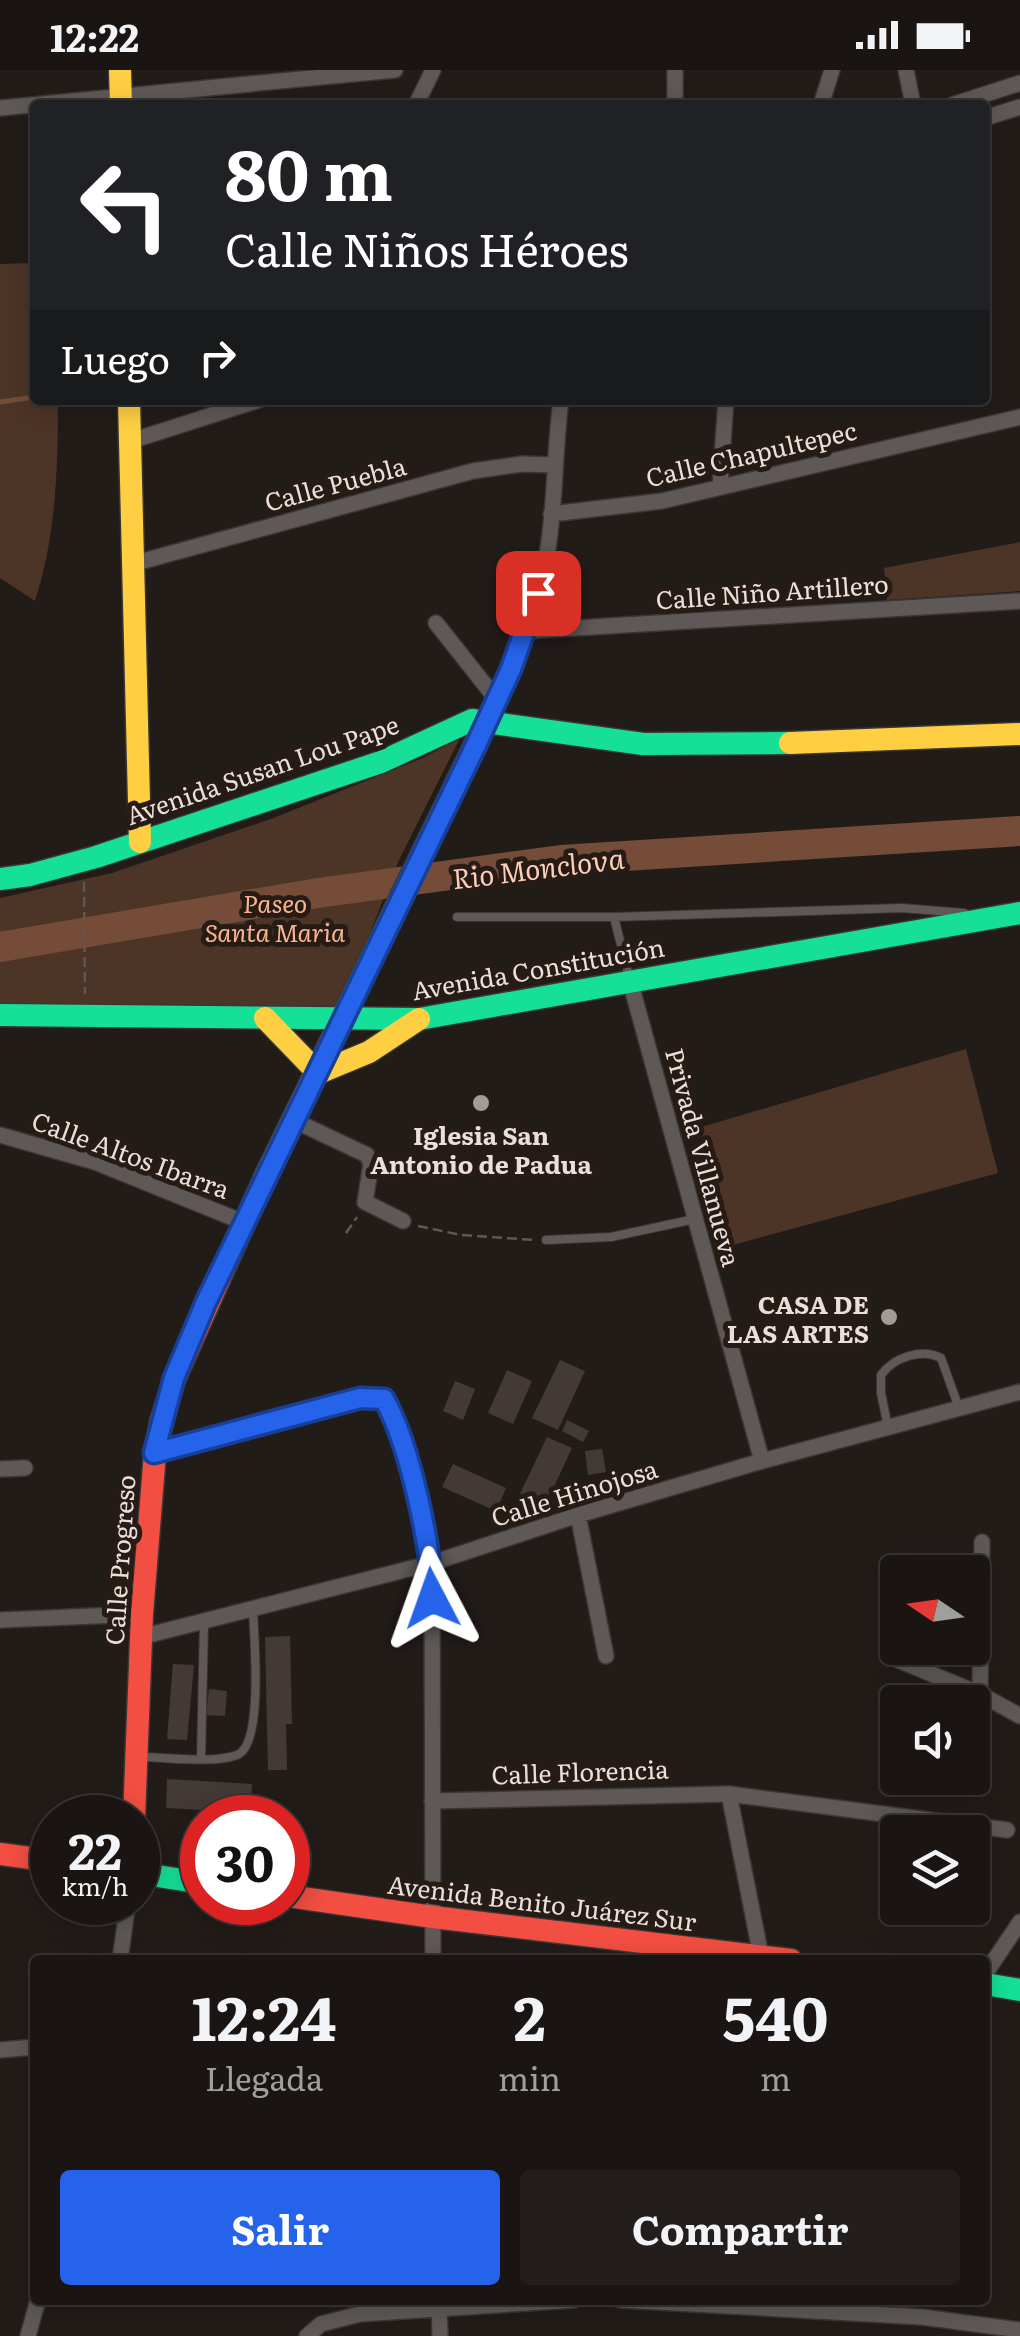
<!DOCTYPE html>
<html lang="es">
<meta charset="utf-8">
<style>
:root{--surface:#1a1513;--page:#231e1c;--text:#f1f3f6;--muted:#9f9fa0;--line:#383433;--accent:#2563eb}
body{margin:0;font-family:Literata,serif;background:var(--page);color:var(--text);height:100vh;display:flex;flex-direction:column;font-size:38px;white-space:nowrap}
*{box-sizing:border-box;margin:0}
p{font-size:32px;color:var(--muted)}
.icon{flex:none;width:55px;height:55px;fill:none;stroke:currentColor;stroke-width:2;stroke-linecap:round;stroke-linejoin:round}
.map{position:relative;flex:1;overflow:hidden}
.sheet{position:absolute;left:30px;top:1885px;width:960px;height:350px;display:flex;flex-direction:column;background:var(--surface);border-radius:10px;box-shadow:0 5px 25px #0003,0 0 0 2px var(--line)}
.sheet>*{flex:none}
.guide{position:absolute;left:30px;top:30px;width:960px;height:305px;border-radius:10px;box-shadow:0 5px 25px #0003,0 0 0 2px var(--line);background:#202124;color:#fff;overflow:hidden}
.needle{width:65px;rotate:283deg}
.buttons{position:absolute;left:880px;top:1485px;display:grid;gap:20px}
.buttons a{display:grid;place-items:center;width:110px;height:110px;border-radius:10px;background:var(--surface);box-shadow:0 5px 25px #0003,0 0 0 2px var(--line);font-size:50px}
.speed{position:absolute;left:30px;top:1725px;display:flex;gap:20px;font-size:50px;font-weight:700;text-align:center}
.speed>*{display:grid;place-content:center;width:130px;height:130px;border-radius:50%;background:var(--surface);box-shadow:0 5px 25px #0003,0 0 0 2px var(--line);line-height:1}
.speed small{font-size:25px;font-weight:400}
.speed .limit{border:15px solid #d22;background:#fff;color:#111}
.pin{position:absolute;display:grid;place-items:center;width:85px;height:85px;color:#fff;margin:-42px;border-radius:20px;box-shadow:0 5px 15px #0006}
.me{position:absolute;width:110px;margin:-55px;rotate:356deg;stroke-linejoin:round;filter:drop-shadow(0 0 8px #0008)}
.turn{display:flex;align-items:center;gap:35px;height:210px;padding:0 30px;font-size:45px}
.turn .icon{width:130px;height:130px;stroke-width:2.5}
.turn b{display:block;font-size:70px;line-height:85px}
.then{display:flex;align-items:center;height:95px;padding:0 30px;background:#0003;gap:20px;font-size:38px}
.eta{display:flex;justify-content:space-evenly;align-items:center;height:170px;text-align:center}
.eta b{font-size:60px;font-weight:700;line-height:70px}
.button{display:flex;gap:20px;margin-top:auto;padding:20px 30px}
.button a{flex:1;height:115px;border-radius:10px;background:var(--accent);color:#fff;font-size:40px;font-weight:700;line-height:115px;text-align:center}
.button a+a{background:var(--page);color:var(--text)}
.status{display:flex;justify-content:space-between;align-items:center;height:70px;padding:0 50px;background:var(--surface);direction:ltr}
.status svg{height:28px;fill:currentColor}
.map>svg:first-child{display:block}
</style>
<div class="status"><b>12:22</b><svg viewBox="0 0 49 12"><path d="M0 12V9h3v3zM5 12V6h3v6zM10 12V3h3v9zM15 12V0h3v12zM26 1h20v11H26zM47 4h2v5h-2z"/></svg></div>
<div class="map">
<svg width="1020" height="2266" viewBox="0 0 1020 2266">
<rect width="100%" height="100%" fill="#221c19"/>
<path fill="#4c3427" d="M 35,193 L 35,330 L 58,330 C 58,398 56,466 35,531 L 0,508 L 0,194 Z
M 1020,472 L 1020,521 L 887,530 L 884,498 Z
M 460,668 L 399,790 L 340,938 L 0,939 L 0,828 L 112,803 L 271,749 L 423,688 Z
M 966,979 L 998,1103 L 733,1175 L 698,1058 Z"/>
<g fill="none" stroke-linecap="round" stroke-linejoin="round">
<path stroke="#744c38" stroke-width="5" d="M 84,330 L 115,330
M 0,332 L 35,327"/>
<path stroke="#744c38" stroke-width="30" d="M 0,877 L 318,823 L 561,790 L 1020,761"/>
</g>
<path fill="#443a35" d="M 560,1290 L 585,1301 L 558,1360 L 532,1348 Z
M 507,1300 L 532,1311 L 513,1354 L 488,1343 Z
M 455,1311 L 475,1319 L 463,1350 L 443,1341 Z
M 567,1350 L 589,1361 L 583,1372 L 562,1361 Z
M 547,1367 L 572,1378 L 545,1436 L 520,1424 Z
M 602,1379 L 606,1402 L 588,1405 L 585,1381 Z
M 453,1394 L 506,1418 L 496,1441 L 442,1417 Z
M 290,1566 L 292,1654 L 286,1654 L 287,1700 L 268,1700 L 265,1567 Z
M 173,1594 L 194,1595 L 187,1670 L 167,1669 Z
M 209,1619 L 227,1621 L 225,1646 L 206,1645 Z
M 167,1709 L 252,1714 L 251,1729 L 239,1729 L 238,1742 L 166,1738 Z"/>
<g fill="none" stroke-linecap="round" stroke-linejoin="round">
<g stroke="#3b3634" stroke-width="10">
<path id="lane" d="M 457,847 L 614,847 L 629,907
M 614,847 L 902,838 L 964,843
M 546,1170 L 611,1167 L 695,1149
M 888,1357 L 881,1323 L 881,1305 C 894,1287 922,1278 941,1288 L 959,1338
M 141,1687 C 167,1687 213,1694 237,1685 C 264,1675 254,1567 253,1540
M 201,1688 L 204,1553"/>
</g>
<g stroke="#3b3634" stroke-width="18">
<path id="street" d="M 675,0 L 675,35
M 906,0 L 913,35
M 416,35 L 433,0
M 821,35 L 832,0
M 952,35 L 1020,13
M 0,38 L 395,0
M 985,48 L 1020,37
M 131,371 L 259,330
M 720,416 L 726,330
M 551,444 L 662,431 L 1020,347
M 132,494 L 473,401 L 522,394 L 554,395
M 436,553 L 497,630
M 526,561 L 1020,531
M 487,650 C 513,597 537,542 547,484 C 556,434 554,381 561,330
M 630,911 L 762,1391
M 293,1050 L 367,1085 L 371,1094 L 365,1132 L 403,1151
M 0,1065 L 95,1092 L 243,1152
M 155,1383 L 360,1328 L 380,1328 L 387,1333 L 411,1408 L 432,1493 L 433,1890
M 0,1399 L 25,1398
M 578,1445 L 606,1586
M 895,1507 L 898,1532
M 0,1550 L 142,1544
M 898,1552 L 894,1583 L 898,1590 L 980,1624 L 1020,1646
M 141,1567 L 432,1493 L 578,1445 L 762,1391 L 1020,1322
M 980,1624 L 982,1472
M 729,1724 L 761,1886
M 432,1731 L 729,1724 L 1007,1760
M 120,1890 L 128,1832
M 985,1904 L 1020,1852
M 0,1980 L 35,1977
M 439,2230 L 440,2266
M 620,2230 L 922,2247 L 1020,2260
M 28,2266 L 38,2230
M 307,2266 L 321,2254 L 360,2244 L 574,2230"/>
</g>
<g stroke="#3b3634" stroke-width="25">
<path id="fast" d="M 0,809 L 30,805 L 96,787 L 381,692 L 472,650 L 643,674 L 790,673
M 0,945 L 419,949 L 1020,843
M 138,1803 L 202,1813
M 985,1914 L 1020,1920"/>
</g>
<g stroke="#3b3634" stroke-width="25">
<path id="slow" d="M 120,0 L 121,35
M 129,330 L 140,772
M 790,673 L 1020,664
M 265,948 L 317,1002
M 316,1004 L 369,982 L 419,949
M 265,1107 L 487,650"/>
</g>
<g stroke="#3b3634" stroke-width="25">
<path id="jam" d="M 134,1748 L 142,1544 L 155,1383 L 161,1351 L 175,1308 L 265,1107
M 0,1784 L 52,1791
M 288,1826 L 433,1847 L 791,1890"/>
</g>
<path stroke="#5d5855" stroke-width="2.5" stroke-dasharray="10 5" stroke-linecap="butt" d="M 84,812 L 85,924
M 418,1156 L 461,1165 L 534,1170
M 346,1163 L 357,1147"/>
<use href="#lane" stroke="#5e5957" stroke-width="8"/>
<use href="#street" stroke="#5e5957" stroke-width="15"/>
<use href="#fast" stroke="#16e098" stroke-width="22"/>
<use href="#slow" stroke="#ffcf43" stroke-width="22"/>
<use href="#jam" stroke="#f24e42" stroke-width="22"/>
</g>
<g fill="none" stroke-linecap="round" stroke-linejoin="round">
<g stroke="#184099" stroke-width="25">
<path id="route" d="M 432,1528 C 432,1478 409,1372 384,1329 L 360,1328 L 154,1383 L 174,1308 L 206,1232 L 476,675 L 511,599 L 538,523"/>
</g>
<use href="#route" stroke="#2563eb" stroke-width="18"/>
</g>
<g fill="#a39b98" stroke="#261b15" stroke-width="4">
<circle cx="481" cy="1033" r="10"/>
<circle cx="889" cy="1247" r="10"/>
</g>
<g text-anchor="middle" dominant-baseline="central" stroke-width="10" stroke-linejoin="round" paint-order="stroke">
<g font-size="25" fill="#e9e0dc" stroke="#261b15">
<text transform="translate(751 383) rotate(-13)">Calle Chapultepec</text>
<text transform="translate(335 413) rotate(-15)">Calle Puebla</text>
<text transform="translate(772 521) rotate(-4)">Calle Niño Artillero</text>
<text transform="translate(262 699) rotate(-19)">Avenida Susan Lou Pape</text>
<text transform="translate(538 898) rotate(-10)">Avenida Constitución</text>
<text transform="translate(131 1084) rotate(20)">Calle Altos Ibarra</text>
<text transform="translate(704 1087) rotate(75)">Privada Villanueva</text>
<text transform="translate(574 1422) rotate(-17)">Calle Hinojosa</text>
<text transform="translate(119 1490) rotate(-86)">Calle Progreso</text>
<text transform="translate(580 1701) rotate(-2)">Calle Florencia</text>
<text transform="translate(542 1832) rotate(7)">Avenida Benito Juárez Sur</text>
</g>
<g font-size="25" font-style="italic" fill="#f9b38e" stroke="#261b15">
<text x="275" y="832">Paseo<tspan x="275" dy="29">Santa Maria</tspan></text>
</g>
<g font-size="25" font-weight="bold" fill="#e9e0dc" stroke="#261b15">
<text x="481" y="1064">Iglesia San<tspan x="481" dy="29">Antonio de Padua</tspan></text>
<text x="869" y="1233" text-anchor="end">CASA DE<tspan x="869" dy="29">LAS ARTES</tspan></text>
</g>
<g font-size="28" font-style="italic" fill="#fbcfb9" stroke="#261b15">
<text transform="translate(538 797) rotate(-7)">Rio Monclova</text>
</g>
</g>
</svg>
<div class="buttons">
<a><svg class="needle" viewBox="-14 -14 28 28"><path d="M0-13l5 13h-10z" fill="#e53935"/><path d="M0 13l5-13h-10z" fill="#9f9fa0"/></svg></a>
<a><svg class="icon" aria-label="sound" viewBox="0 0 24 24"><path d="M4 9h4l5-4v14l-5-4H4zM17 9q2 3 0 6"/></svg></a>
<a><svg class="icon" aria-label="layers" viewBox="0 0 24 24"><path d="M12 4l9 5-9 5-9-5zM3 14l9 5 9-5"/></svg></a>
</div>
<div class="speed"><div>22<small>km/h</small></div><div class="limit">30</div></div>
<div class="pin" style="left:538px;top:523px;background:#d93025"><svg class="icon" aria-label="arrive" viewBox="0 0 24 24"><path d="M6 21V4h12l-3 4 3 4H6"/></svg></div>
<svg class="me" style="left:432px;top:1528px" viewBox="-20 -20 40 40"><path d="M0-17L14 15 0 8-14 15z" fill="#2563eb" stroke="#fff" stroke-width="4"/></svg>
<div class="guide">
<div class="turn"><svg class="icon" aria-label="left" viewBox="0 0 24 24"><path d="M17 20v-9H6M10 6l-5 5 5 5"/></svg><div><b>80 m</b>Calle Niños Héroes</div></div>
<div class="then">Luego<svg class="icon" aria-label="right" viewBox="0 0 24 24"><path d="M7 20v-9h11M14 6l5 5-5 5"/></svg></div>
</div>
<section class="sheet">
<div class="eta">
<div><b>12:24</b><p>Llegada</p></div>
<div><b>2</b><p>min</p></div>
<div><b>540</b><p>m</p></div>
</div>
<div class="button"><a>Salir</a><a>Compartir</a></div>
</section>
</div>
